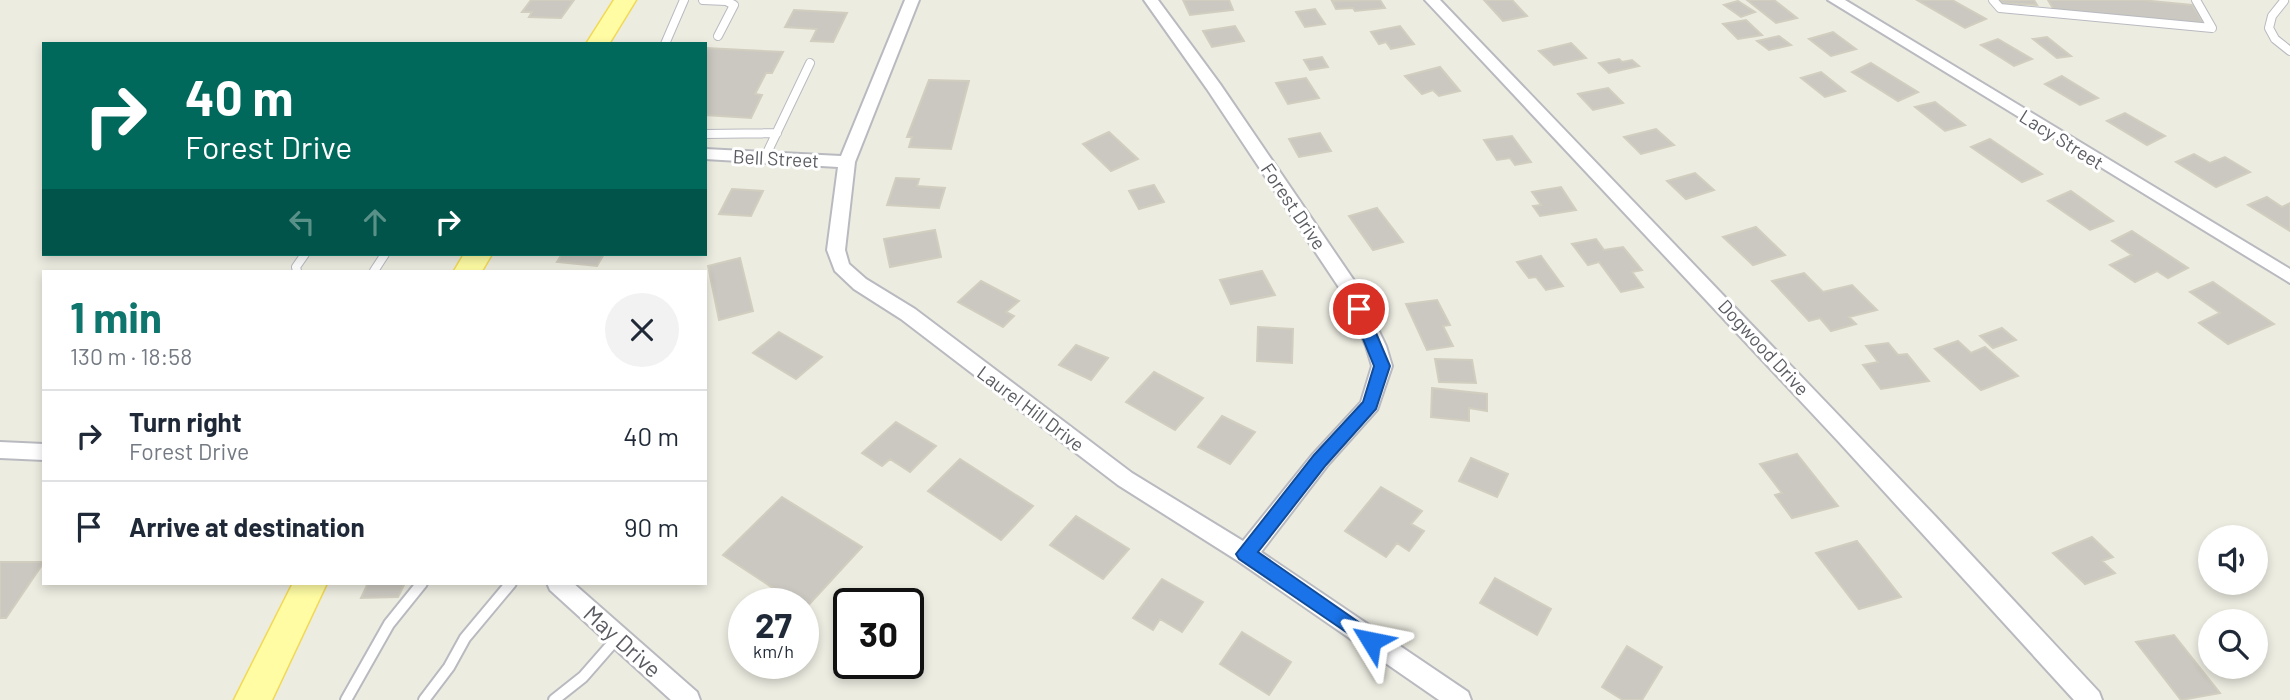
<!DOCTYPE html>
<meta charset="utf-8">
<style>
:root{--surface:#fff;--page:#f2f2f3;--text:#1f2937;--muted:#747a83;--line:#e0e1e3;--accent:#0f766e}
body{margin:0;font-family:Barlow,sans-serif;background:var(--page);color:var(--text);height:100vh;display:flex;flex-direction:column;font-size:26px;white-space:nowrap}
*{box-sizing:border-box;margin:0}
p{font-size:23px;color:var(--muted)}
.icon{flex:none;width:38px;height:38px;fill:none;stroke:currentColor;stroke-width:2;stroke-linecap:round;stroke-linejoin:round}
.map{position:relative;flex:1;overflow:hidden}
.panel{position:absolute;left:42px;top:270px;width:665px;height:315px;display:flex;flex-direction:column;background:var(--surface);border-radius:0px;box-shadow:0 4px 10px #0003}
.panel>*{flex:none}
.hud{position:absolute;left:42px;top:42px;width:665px;height:214px;border-radius:0px;box-shadow:0 4px 10px #0003;background:#00695c;color:#fff;overflow:hidden}
.buttons{position:absolute;left:2198px;top:525px;display:grid;gap:14px}
.buttons a{display:grid;place-items:center;width:70px;height:70px;border-radius:50%;background:var(--surface);box-shadow:0 4px 10px #0003;font-size:35px}
.speed{position:absolute;left:728px;top:588px;display:flex;gap:14px;font-size:35px;font-weight:700;text-align:center}
.speed>*{display:grid;place-content:center;width:91px;height:91px;border-radius:50%;background:var(--surface);box-shadow:0 4px 10px #0003;line-height:1}
.speed small{font-size:18px;font-weight:400}
.speed .limit{border:4px solid #111;border-radius:10px;background:#fff;color:#111}
.pin{position:absolute;display:grid;place-items:center;width:60px;height:60px;color:#fff;margin:-30px;border:4px solid #fff;border-radius:50%;box-shadow:0 2px 7px #0007}
.me{position:absolute;width:77px;margin:-38px;rotate:305deg;stroke-linejoin:round;filter:drop-shadow(0 0 5px #0008)}
.turn{display:flex;align-items:center;gap:24px;height:147px;padding:0 28px;font-size:32px}
.turn .icon{width:91px;height:91px;stroke-width:2.5}
.turn b{display:block;font-size:49px;line-height:60px}
.lanes{display:flex;align-items:center;height:66px;padding:0 28px;background:#0003;justify-content:center;gap:35px;direction:ltr}
.lanes .off{opacity:.35}
.round{display:grid;place-items:center;flex:none;width:74px;height:74px;border-radius:37px;background:var(--page)}
.summary{display:flex;align-items:center;justify-content:space-between;height:119px;padding:0 28px}
h1{font-size:42px;font-weight:700;line-height:52px;color:var(--accent)}
ul{padding:0;list-style:none}
li{display:flex;align-items:center;gap:21px;height:91px;padding:0 28px;border-top:2px solid var(--line)}
li div{flex:1}
li b{display:block;font-size:26px}
li em{font-style:normal}
.map>svg:first-child{display:block}
</style>
<div class="map">
<svg width="2290" height="700" viewBox="0 0 2290 700">
<rect width="100%" height="100%" fill="#edece1"/>
<path fill="#cac8c0" stroke="#d1cebf" stroke-width="2" d="M 531,0 L 574,0 L 561,18 L 529,17 L 532,12 L 522,12 Z
M 1183,0 L 1229,0 L 1233,10 L 1190,15 Z
M 1380,0 L 1385,8 L 1355,11 L 1353,8 L 1336,9 L 1332,1 Z
M 1484,0 L 1512,0 L 1527,16 L 1503,21 Z
M 1747,0 L 1774,0 L 1797,18 L 1776,23 Z
M 1917,0 L 1952,0 L 1986,19 L 1965,28 Z
M 1999,0 L 2034,0 L 2037,5 L 2001,3 Z
M 2048,0 L 2141,0 L 2192,5 L 2205,25 L 2054,10 Z
M 1738,1 L 1755,12 L 1741,17 L 1724,5 Z
M 1315,9 L 1325,24 L 1305,27 L 1296,12 Z
M 794,10 L 847,13 L 833,42 L 811,41 L 817,29 L 785,27 Z
M 1746,20 L 1762,35 L 1738,39 L 1723,24 Z
M 1235,26 L 1244,41 L 1212,47 L 1203,31 Z
M 1400,26 L 1414,44 L 1391,49 L 1386,42 L 1379,44 L 1371,32 Z
M 1833,32 L 1856,49 L 1831,56 L 1809,39 Z
M 1779,36 L 1791,45 L 1769,50 L 1757,41 Z
M 2047,37 L 2071,56 L 2057,58 L 2033,39 Z
M 1998,39 L 2032,59 L 2014,66 L 1981,45 Z
M 1571,43 L 1586,58 L 1554,65 L 1539,51 Z
M 706,48 L 783,52 L 772,73 L 766,73 L 755,94 L 762,95 L 751,118 L 705,115 Z
M 1322,57 L 1328,67 L 1310,70 L 1304,60 Z
M 1619,59 L 1622,62 L 1632,60 L 1639,66 L 1609,73 L 1599,63 Z
M 1871,63 L 1918,92 L 1898,101 L 1852,72 Z
M 1440,67 L 1460,91 L 1439,96 L 1433,90 L 1422,94 L 1405,76 Z
M 1821,72 L 1845,91 L 1825,97 L 1801,78 Z
M 2062,76 L 2098,98 L 2080,105 L 2045,84 Z
M 1306,78 L 1319,98 L 1288,104 L 1276,83 Z
M 929,80 L 969,81 L 951,149 L 909,147 L 912,137 L 907,137 Z
M 1608,88 L 1623,103 L 1593,110 L 1578,94 Z
M 1935,102 L 1965,125 L 1945,131 L 1915,107 Z
M 2125,113 L 2165,136 L 2147,145 L 2107,121 Z
M 1656,129 L 1674,145 L 1641,154 L 1624,137 Z
M 1109,132 L 1138,159 L 1111,171 L 1083,144 Z
M 1320,133 L 1331,151 L 1299,157 L 1289,139 Z
M 1512,136 L 1531,162 L 1515,165 L 1510,158 L 1497,160 L 1484,140 Z
M 1990,139 L 2042,174 L 2022,182 L 1971,147 Z
M 2194,154 L 2210,163 L 2225,157 L 2250,172 L 2216,187 L 2176,162 Z
M 1695,173 L 1714,190 L 1686,199 L 1667,181 Z
M 896,178 L 919,179 L 917,186 L 945,188 L 939,208 L 887,205 Z
M 1154,185 L 1164,202 L 1139,209 L 1129,191 Z
M 1561,187 L 1576,210 L 1540,216 L 1533,206 L 1541,205 L 1532,192 Z
M 732,189 L 763,191 L 751,216 L 719,214 Z
M 2071,191 L 2113,221 L 2090,230 L 2048,201 Z
M 2267,197 L 2282,207 L 2290,203 L 2290,231 L 2248,205 Z
M 1377,208 L 1403,242 L 1373,250 L 1349,216 Z
M 1756,227 L 1785,255 L 1753,265 L 1723,237 Z
M 935,230 L 941,257 L 890,267 L 884,239 Z
M 2132,231 L 2188,268 L 2168,278 L 2157,271 L 2135,282 L 2110,265 L 2132,255 L 2112,241 Z
M 1596,239 L 1604,250 L 1623,247 L 1642,270 L 1632,272 L 1643,287 L 1621,292 L 1599,262 L 1588,265 L 1572,244 Z
M 562,254 L 604,254 L 597,266 L 557,262 Z
M 1541,256 L 1563,286 L 1546,290 L 1536,277 L 1529,278 L 1517,262 Z
M 740,258 L 753,311 L 719,320 L 708,266 Z
M 1262,271 L 1275,295 L 1231,304 L 1220,280 Z
M 1804,273 L 1823,292 L 1852,285 L 1877,310 L 1849,317 L 1856,324 L 1831,331 L 1820,318 L 1809,321 L 1772,281 Z
M 981,281 L 1019,301 L 1006,312 L 1014,316 L 1003,327 L 958,302 Z
M 2213,282 L 2274,324 L 2228,344 L 2199,323 L 2220,313 L 2190,292 Z
M 1437,300 L 1450,325 L 1443,326 L 1453,346 L 1427,350 L 1406,304 Z
M 1258,327 L 1293,329 L 1292,363 L 1257,361 Z
M 2002,328 L 2016,340 L 1993,348 L 1980,336 Z
M 779,332 L 822,357 L 796,379 L 753,353 Z
M 1958,341 L 1971,353 L 1985,347 L 2018,376 L 1981,390 L 1935,349 Z
M 1888,343 L 1898,355 L 1907,354 L 1929,381 L 1881,389 L 1863,365 L 1878,362 L 1866,346 Z
M 1076,345 L 1108,358 L 1091,380 L 1059,365 Z
M 1435,359 L 1472,360 L 1476,383 L 1439,382 Z
M 1154,372 L 1203,398 L 1175,430 L 1126,402 Z
M 1432,388 L 1487,394 L 1487,411 L 1469,408 L 1469,421 L 1431,417 Z
M 1222,416 L 1255,432 L 1230,464 L 1198,447 Z
M 896,422 L 936,446 L 910,472 L 890,459 L 882,466 L 862,453 Z
M 1797,454 L 1838,506 L 1792,518 L 1775,495 L 1782,493 L 1760,464 Z
M 1471,458 L 1508,474 L 1497,497 L 1459,481 Z
M 960,459 L 1033,506 L 1001,540 L 928,491 Z
M 1381,487 L 1422,511 L 1411,524 L 1424,531 L 1409,551 L 1397,543 L 1386,557 L 1345,531 Z
M 782,497 L 862,547 L 805,609 L 803,604 L 797,604 L 723,555 Z
M 1076,516 L 1129,549 L 1103,579 L 1050,545 Z
M 2092,537 L 2113,557 L 2102,561 L 2115,573 L 2085,584 L 2053,553 Z
M 1857,541 L 1901,597 L 1859,609 L 1816,553 Z
M 0,562 L 44,562 L 6,618 L 0,618 Z
M 1495,578 L 1551,609 L 1537,635 L 1480,603 Z
M 1162,579 L 1203,602 L 1182,632 L 1160,619 L 1153,630 L 1133,618 Z
M 368,583 L 405,583 L 398,597 L 361,598 Z
M 1242,632 L 1291,662 L 1269,695 L 1220,664 Z
M 2174,635 L 2220,693 L 2181,700 L 2136,642 Z
M 1627,646 L 1662,667 L 1642,700 L 1623,700 L 1602,687 Z"/>
<g fill="none" stroke-linecap="round" stroke-linejoin="round">
<g stroke="#b9bac0" stroke-width="10">
<path id="lane-far1" d="M 703,0 L 726,1 L 734,5 L 718,36
M 1993,0 L 2000,8 L 2212,28 L 2196,0
M 2284,1 L 2272,16 L 2269,28 L 2275,39 L 2290,51
M 665,44 L 684,0
M 705,134 L 777,133
M 765,157 L 810,63
M 297,271 L 296,267 L 305,254
M 374,271 L 385,254"/>
</g>
<g stroke="#b9bac0" stroke-width="14">
<path id="lane" d="M 346,700 L 389,624 L 422,583
M 424,700 L 449,667 L 465,638 L 511,583
M 554,700 L 583,677 L 618,637"/>
</g>
<g stroke="#b9bac0" stroke-width="4">
<path id="street" d="M 905,0 L 919,0 L 855,162 L 845,250 L 849,264 L 866,279 L 915,309 L 1132,473 L 1243,541 L 1313,454 L 1361,402 L 1372,366 L 1366,346 L 1342,292 L 1207,89 L 1144,0 L 1158,0 L 1220,84 L 1357,285 L 1386,346 L 1392,366 L 1377,410 L 1327,466 L 1261,552 L 1468,692 L 1471,700 L 1439,700 L 1238,561 L 1118,485 L 901,319 L 854,289 L 835,271 L 827,250 L 838,167 L 705,159 L 705,149 L 841,156 Z
M 1425,0 L 1440,0 L 1935,516 L 2099,692 L 2102,700 L 2074,700 L 1838,441 Z
M 1828,0 L 1845,0 L 2290,269 L 2290,283 Z
M 0,442 L 44,444 L 44,460 L 0,458 Z
M 547,583 L 573,583 L 697,692 L 700,700 L 671,700 L 550,590 Z"/>
</g>
<g stroke="#f2d955" stroke-width="3">
<path id="primary" d="M 614,0 L 636,0 L 609,44 L 586,44 Z
M 464,254 L 492,254 L 482,271 L 454,271 Z
M 293,583 L 327,583 L 272,700 L 234,700 Z"/>
</g>
<use href="#lane-far1" stroke="#fff" stroke-width="8"/>
<use href="#lane" stroke="#fff" stroke-width="10"/>
<use href="#street" fill="#fff" fill-rule="evenodd"/>
<use href="#primary" fill="#fffca4" fill-rule="evenodd"/>
</g>
<path fill="#1a73e8" stroke="#114b97" stroke-width="2" d="M 1359,303 L 1366,309 L 1390,366 L 1376,409 L 1326,465 L 1258,552 L 1377,635 L 1380,641 L 1377,647 L 1371,649 L 1239,559 L 1236,554 L 1314,455 L 1363,402 L 1374,366 L 1351,309 Z"/>
<g text-anchor="middle" dominant-baseline="central" stroke-width="6" stroke-linejoin="round" paint-order="stroke">
<g font-size="19" fill="#5a5c62" stroke="#fff">
<text transform="translate(2062 139) rotate(32)">Lacy Street</text>
<text transform="translate(776 158) rotate(3)">Bell Street</text>
<text transform="translate(1294 206) rotate(56)">Forest Drive</text>
<text transform="translate(1764 347) rotate(47)">Dogwood Drive</text>
<text transform="translate(1031 408) rotate(37)">Laurel Hill Drive</text>
</g>
<g font-size="23" fill="#5a5c62" stroke="#fff">
<text transform="translate(623 641) rotate(42)">May Drive</text>
</g>
</g>
</svg>
<div class="buttons">
<a><svg class="icon" aria-label="sound" viewBox="0 0 24 24"><path d="M4 9h4l5-4v14l-5-4H4zM17 9q2 3 0 6"/></svg></a>
<a><svg class="icon" aria-label="search" viewBox="0 0 24 24"><circle cx="10" cy="10" r="6"/><path d="M15 15l6 6"/></svg></a>
</div>
<div class="speed"><div>27<small>km/h</small></div><div class="limit">30</div></div>
<div class="pin" style="left:1359px;top:309px;background:#d93025"><svg class="icon" aria-label="arrive" viewBox="0 0 24 24"><path d="M6 21V4h12l-3 4 3 4H6"/></svg></div>
<svg class="me" style="left:1371px;top:641px" viewBox="-20 -20 40 40"><path d="M0-17L14 15 0 8-14 15z" fill="#1a73e8" stroke="#fff" stroke-width="4"/></svg>
<div class="hud">
<div class="turn"><svg class="icon" aria-label="right" viewBox="0 0 24 24"><path d="M7 20v-9h11M14 6l5 5-5 5"/></svg><div><b>40 m</b>Forest Drive</div></div>
<div class="lanes"><svg class="icon off" aria-label="left" viewBox="0 0 24 24"><path d="M17 20v-9H6M10 6l-5 5 5 5"/></svg><svg class="icon off" aria-label="ahead" viewBox="0 0 24 24"><path d="M12 20V5M6 11l6-6 6 6"/></svg><svg class="icon" aria-label="right" viewBox="0 0 24 24"><path d="M7 20v-9h11M14 6l5 5-5 5"/></svg></div>
</div>
<section class="panel">
<div class="summary"><div><h1>1 min</h1><p>130 m · 18:58</p></div><a class="round"><svg class="icon" aria-label="close" viewBox="0 0 24 24"><path d="M6 6l12 12M18 6L6 18"/></svg></a></div>
<ul>
<li><svg class="icon" aria-label="right" viewBox="0 0 24 24"><path d="M7 20v-9h11M14 6l5 5-5 5"/></svg><div><b>Turn right</b><p>Forest Drive</p></div><em>40 m</em></li>
<li><svg class="icon" aria-label="arrive" viewBox="0 0 24 24"><path d="M6 21V4h12l-3 4 3 4H6"/></svg><div><b>Arrive at destination</b></div><em>90 m</em></li>
</ul>
</section>
</div>
